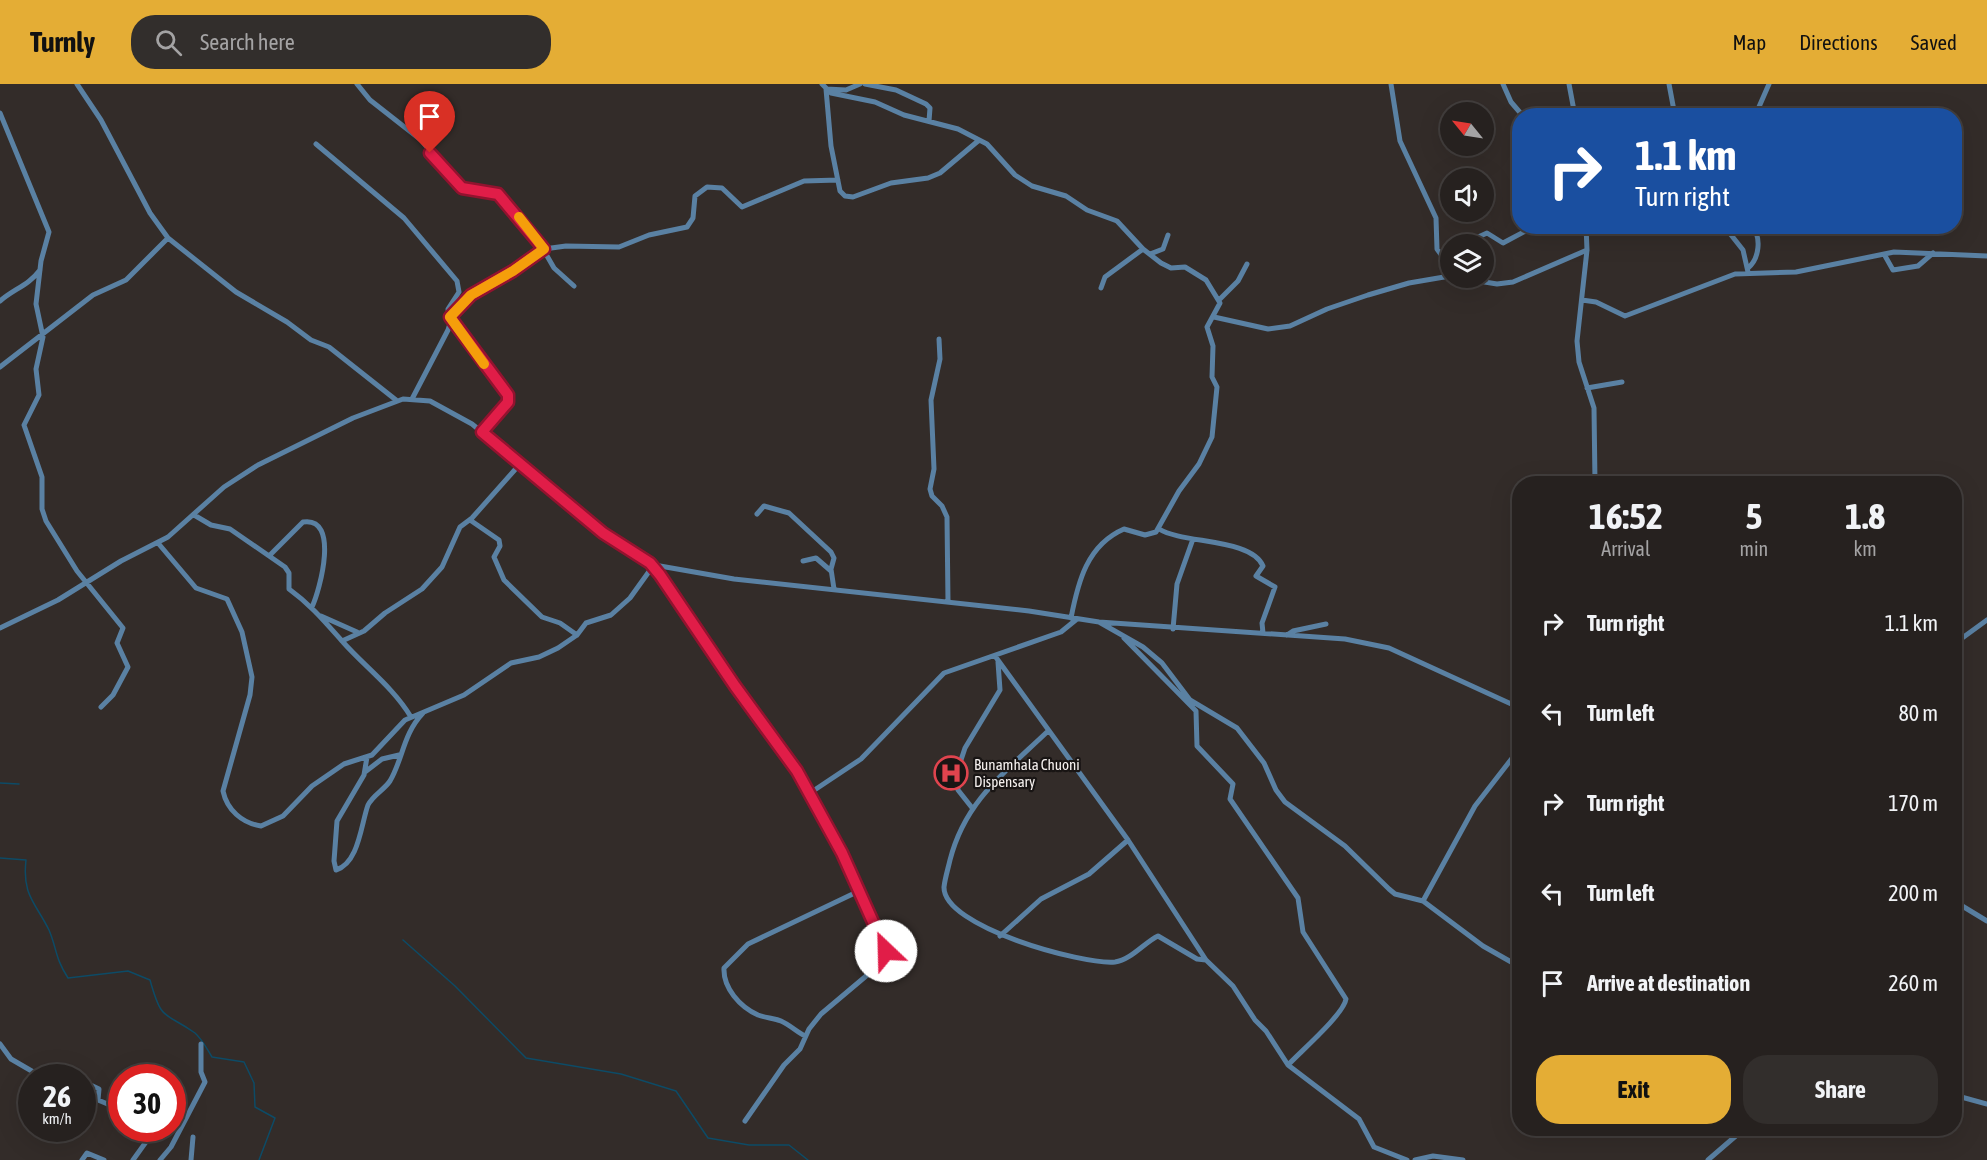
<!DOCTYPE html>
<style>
:root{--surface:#26211f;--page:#322e2c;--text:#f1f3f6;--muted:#a4a3a4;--line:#423e3d;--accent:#e4ad35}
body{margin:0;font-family:"Asap Condensed",sans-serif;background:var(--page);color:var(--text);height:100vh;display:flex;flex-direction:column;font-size:22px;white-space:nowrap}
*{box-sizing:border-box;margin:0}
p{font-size:20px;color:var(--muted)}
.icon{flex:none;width:33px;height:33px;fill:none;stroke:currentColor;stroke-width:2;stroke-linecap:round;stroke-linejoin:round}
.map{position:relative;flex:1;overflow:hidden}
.panel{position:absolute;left:1512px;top:392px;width:450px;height:660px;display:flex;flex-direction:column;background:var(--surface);border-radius:24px;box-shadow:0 6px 24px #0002,0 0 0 2px var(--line)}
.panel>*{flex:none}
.top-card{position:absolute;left:1512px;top:24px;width:450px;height:126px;border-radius:24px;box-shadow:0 6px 24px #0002,0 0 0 2px var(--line);background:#1a4fa0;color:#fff;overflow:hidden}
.needle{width:39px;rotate:300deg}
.controls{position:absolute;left:1440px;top:18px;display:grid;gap:12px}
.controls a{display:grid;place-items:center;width:54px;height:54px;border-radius:50%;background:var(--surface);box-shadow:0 6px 24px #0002,0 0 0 2px var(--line);font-size:30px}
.speed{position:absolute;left:18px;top:980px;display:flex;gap:12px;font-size:30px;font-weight:700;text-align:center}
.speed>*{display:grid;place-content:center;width:78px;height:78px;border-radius:50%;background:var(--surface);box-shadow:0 6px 24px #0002,0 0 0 2px var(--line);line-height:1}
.speed small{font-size:15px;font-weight:400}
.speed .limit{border:9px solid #d22;background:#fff;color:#111}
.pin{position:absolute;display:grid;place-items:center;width:51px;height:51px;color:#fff;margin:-62px -26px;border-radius:50% 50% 50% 0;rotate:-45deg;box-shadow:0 0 6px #0007}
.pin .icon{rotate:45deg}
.me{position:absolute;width:66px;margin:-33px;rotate:336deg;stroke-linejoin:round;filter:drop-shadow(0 0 4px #0008)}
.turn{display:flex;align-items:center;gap:21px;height:126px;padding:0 24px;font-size:27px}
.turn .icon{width:78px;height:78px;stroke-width:2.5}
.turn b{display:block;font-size:42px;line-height:51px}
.eta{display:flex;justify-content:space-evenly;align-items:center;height:102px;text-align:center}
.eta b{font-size:36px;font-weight:700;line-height:42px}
.button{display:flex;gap:12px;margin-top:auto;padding:12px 24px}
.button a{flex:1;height:69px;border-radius:24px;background:var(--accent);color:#111;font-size:24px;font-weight:700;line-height:69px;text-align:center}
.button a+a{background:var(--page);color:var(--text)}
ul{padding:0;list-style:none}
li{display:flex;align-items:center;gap:18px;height:90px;padding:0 24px}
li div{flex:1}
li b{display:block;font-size:22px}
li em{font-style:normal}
header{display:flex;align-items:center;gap:36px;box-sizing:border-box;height:84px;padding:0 30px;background:var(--accent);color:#111}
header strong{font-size:28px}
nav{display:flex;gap:33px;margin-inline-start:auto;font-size:21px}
.search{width:420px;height:54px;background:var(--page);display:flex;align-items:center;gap:15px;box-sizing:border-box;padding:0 21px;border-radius:24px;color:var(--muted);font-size:22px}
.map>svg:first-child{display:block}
</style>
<header>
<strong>Turnly</strong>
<div class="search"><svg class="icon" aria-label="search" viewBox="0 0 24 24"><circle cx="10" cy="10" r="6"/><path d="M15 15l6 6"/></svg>Search here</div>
<nav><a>Map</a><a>Directions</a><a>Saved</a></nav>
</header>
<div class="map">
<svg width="1987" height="1076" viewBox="0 0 1987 1076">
<rect width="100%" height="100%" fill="#332c29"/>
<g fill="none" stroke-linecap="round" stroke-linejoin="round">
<path stroke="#0d4b66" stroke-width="1.5" d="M 0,699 L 19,700
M 0,774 L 26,776 C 22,811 35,818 49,846 C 57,865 55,874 68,894 L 128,887 L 150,896 C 162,939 164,927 195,949 C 202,955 207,965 212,973 L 244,978 L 254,999 L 255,1023 L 275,1034 L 259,1076
M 403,856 L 455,902 L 526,974 L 621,990 L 676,1007 L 708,1054 L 749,1061 L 789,1061 L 808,1076"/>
<path stroke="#5a81a3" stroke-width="5" d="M 77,0 L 101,36 L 150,129 L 168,154 L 236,208 L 287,238 L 311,256 L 329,263 L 396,316
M 357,0 L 370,16 L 421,56 L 459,102 L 498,110 L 535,151 L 554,184 L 574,202
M 822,0 L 831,9 L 875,18 L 904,31 L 958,45 L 987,60 L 1015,91 L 1032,102 L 1066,112 L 1087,126 L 1117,137 L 1143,165 L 1161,179 L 1171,184 L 1185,183 L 1206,196 L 1220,219 L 1207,243 L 1213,262 L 1212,293 L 1217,303 L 1212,353 L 1199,380 L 1179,407 L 1156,448 L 1145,451 L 1124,445 C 1087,461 1078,498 1071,534
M 860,0 L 846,6 L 826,5 L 831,62 L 840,107 L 845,112 L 853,113 L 891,99 L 928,94 L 940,89 L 978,57
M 865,0 L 896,6 L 926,20 L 930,24 L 929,37
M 1391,0 L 1400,57 L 1436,134 L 1437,165 L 1450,183
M 1503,0 L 1511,18 L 1523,32
M 1569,0 L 1575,32
M 1669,0 L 1675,32
M 0,29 L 49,148 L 41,177 L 36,220 L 43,253 L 36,285 L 39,311 L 24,341 L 42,393 L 42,425 L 46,437 L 77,487 L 123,544 L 117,559 L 128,583 L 113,611 L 101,623
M 1755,32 L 1769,0
M 316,60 L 404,134 L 457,197 L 459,208 L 448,225 L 449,236 L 509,314 L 482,348
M 1586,142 L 1587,166 L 1577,257 L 1579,278 L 1594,324 L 1595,399
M 1724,142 L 1743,166 L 1748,188
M 1731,151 L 1742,142
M 1463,160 L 1487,149 L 1503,159 L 1535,142
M 1150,170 L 1163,165 L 1168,151
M 1884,170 L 1893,186 L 1918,182 L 1933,169
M 1748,184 C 1759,175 1762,154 1752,142
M 1460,194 L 1497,200 L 1513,198 L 1587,166
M 1101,204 L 1105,193 L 1143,165
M 1219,216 L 1238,197 L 1247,180
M 1582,216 L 1596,218 L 1625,232 L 1735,190 L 1796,188 L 1894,168 L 1987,172
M 0,217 C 14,205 29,201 40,186
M 1214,233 L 1268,245 L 1290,242 L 1327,225 L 1368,211 L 1409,199 L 1450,192
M 939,255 L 940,275 L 931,316 L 934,385 L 930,405 L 932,412 L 942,422 L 947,433 L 948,518
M 0,283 L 93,211 L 126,196 L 168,154
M 1587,304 L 1622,298
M 412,315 L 448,246 L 454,227 L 471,211 L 513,187 L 544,165 L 566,162 L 619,163 L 649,151 L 687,143 L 693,134 L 695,112 L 707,103 L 722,104 L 742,123 L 804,97 L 838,96
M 757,430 L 764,422 L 789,429 L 831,468 L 834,474 L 831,485 L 834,505
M 1515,430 L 1520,434
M 194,431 L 211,441 L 230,445 L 285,483 L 289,489 L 289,505 C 311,521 325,538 342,557 C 365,583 393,603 411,633
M 470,436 L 499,456 L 500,462 L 494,473 L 504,496 L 542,533 L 560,539 L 577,551
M 1159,445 C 1183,460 1251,454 1263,482 L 1256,492 L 1275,503 L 1262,539 L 1263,549
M 158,459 L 196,504 L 227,515 L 242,548 L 252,593 L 250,611 L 223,707 C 227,726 242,739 261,742 L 283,732 L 312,702 L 344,680 L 372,671 L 405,636 L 464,611 L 511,579 L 539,573 L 558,564 L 577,551 L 586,539 L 611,531 L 630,514 L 653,482
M 270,471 L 303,438 C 340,432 320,506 312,523
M 803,477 L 816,474 L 831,487
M 651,480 L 797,687 L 842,769 L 886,863 L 885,871 L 878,882 L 821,930 L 809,945 L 800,965 L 784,981 L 745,1037
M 321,532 L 357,548
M 1099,538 L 1143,563 L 1162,579 L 1190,616 L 1237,644 L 1264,679 L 1276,706 L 1285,718 L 1345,762 L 1389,805 L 1395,810 L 1423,817 L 1483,862 L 1520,883
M 0,544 L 58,516 L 121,477 L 168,453 L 224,403 L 258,381 L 353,334 L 403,315 L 430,317 L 472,340 L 603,449 L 649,478 L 660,482 L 734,495 L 1029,527 L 1099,538 L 1345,555 L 1389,564 L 1520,624
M 1173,545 L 1177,500 L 1193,455
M 1287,551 L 1293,547 L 1326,540
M 1124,554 L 1196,627 L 1197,662 L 1233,700 L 1230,715 L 1298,814 L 1303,848 L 1346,915 C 1344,930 1300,968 1288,981
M 342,557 L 364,547 L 385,529 L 422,505 L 442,483 L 460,443 L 472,434 L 520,380
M 1954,560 L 1987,536
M 995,572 L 1128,756 L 1206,876 L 1233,902 L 1255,936 L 1266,947 L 1288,981 L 1359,1035 L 1374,1063 L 1407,1076
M 1047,648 C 1005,688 965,717 950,776 C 948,785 945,794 944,803 C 943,843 1083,881 1115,878 C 1131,876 1145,858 1158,852 L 1197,875 L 1206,876
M 367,673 L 364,691 L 337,737 L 334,777 L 336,786 C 359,779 361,740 368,721 C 373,711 384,706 390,697 C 403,675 403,650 423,629
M 365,688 L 382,675 L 399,671
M 810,709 L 861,675 L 944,589 L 1061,548 L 1077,535
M 973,725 L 958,706 L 957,688 L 965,664 L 1000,606 L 998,578
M 1520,798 L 1520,801
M 1423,817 L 1475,722 L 1520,664
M 1954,817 L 1987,837
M 1000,852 L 1041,815 L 1089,790 L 1128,756
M 805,952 C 797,948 790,941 781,937 C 774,934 766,934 758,931 C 740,923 723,904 724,884 L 748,860 L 859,807
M 0,960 L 11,975 L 42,993
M 82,997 L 99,1005 L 98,1016 L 122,1026
M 1954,1011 L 1987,1020
M 82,1076 L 87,1069 L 104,1076
M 133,1076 L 156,1044
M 160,1076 L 171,1063 L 205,998 L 201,988 L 201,960
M 191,1076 L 193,1053
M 1415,1076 L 1433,1072 L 1463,1076
M 1708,1076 L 1745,1044"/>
</g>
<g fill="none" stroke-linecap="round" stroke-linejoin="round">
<g stroke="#92132f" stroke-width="15">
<path id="route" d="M 430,69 L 462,104 L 498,110 L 544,165 L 513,187 L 471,211 L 450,233 L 508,311 L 508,318 L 482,348 L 603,449 L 650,479 L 660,491 L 735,602 L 797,687 L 842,769 L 886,867"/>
</g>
<use href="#route" stroke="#e11d48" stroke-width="10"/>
<path stroke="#f59e0b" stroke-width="10" d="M 484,280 L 450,233 L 471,211 L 513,187 L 544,165 L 519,133"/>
</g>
<defs>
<g id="hospital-ring" transform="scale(1.725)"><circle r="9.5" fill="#191514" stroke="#e0444e" stroke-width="1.5"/><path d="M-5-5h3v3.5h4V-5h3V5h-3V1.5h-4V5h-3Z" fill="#e0444e"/></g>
</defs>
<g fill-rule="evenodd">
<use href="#hospital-ring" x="951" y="689"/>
</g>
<g text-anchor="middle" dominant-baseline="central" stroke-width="4.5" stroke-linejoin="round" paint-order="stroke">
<g font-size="15" fill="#f5f0ee" stroke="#191514" text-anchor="start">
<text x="974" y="680">Bunamhala Chuoni<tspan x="974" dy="17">Dispensary</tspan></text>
</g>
</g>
</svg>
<div class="controls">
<a><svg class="needle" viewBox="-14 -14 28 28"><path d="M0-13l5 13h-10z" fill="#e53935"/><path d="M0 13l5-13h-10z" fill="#a4a3a4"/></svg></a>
<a><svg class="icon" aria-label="sound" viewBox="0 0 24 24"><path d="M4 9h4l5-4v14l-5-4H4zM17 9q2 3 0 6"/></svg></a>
<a><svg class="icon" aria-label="layers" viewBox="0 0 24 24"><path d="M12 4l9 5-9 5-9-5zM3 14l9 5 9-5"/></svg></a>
</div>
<div class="speed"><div>26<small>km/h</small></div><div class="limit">30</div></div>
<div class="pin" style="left:430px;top:69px;background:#d93025"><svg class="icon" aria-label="arrive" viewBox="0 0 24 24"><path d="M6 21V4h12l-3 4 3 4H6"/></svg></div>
<svg class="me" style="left:886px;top:867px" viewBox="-20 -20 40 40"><circle r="19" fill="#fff"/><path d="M0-13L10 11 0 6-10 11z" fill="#e11d48"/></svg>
<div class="top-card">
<div class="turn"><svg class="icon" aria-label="right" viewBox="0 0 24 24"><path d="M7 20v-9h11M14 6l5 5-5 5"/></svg><div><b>1.1 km</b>Turn right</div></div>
</div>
<section class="panel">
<div class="eta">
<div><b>16:52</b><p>Arrival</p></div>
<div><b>5</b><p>min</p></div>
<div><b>1.8</b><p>km</p></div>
</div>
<ul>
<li><svg class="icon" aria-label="right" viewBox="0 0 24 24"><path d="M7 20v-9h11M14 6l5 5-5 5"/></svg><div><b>Turn right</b></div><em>1.1 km</em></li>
<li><svg class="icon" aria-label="left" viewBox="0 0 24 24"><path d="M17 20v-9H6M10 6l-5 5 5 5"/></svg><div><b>Turn left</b></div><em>80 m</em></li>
<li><svg class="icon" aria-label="right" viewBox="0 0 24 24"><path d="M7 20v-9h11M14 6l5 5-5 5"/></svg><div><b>Turn right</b></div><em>170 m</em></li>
<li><svg class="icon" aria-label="left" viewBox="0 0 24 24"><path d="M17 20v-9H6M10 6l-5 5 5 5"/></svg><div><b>Turn left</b></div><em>200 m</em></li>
<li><svg class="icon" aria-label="arrive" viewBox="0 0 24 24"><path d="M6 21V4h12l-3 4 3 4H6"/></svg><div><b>Arrive at destination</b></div><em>260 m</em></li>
</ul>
<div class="button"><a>Exit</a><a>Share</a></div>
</section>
</div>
